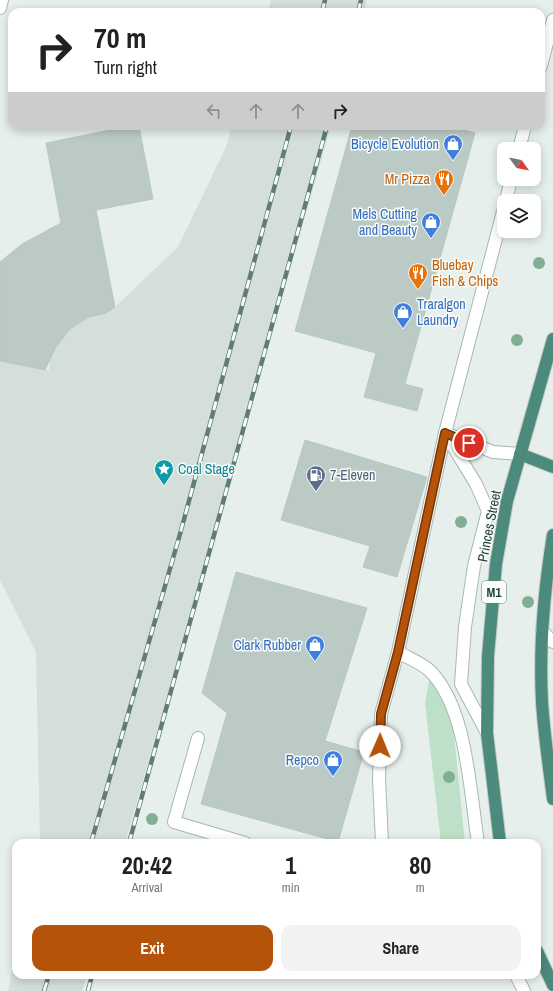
<!DOCTYPE html>
<style>
:root{--surface:#fff;--page:#f2f2f2;--text:#222;--muted:#767676;--accent:#b45309}
body{margin:0;font-family:"Archivo Narrow",sans-serif;background:var(--page);color:var(--text);height:100vh;display:flex;flex-direction:column;font-size:15px;white-space:nowrap}
*{box-sizing:border-box;margin:0}
p{font-size:13px;color:var(--muted)}
.icon{flex:none;width:22px;height:22px;fill:none;stroke:currentColor;stroke-width:2;stroke-linecap:round;stroke-linejoin:round}
.map{position:relative;flex:1;overflow:hidden}
.drawer{position:absolute;left:12px;top:839px;width:529px;height:140px;display:flex;flex-direction:column;background:var(--surface);border-radius:12px;box-shadow:0 2px 10px #0003}
.drawer>*{flex:none}
.hud{position:absolute;left:8px;top:8px;width:537px;height:122px;border-radius:12px;box-shadow:0 2px 10px #0003;background:#fff;color:var(--text);overflow:hidden}
.needle{width:26px;rotate:123deg}
.fabs{position:absolute;left:497px;top:142px;display:grid;gap:8px}
.fabs a{display:grid;place-items:center;width:44px;height:44px;border-radius:8px;background:var(--surface);box-shadow:0 2px 10px #0003;font-size:20px}
.pin{position:absolute;display:grid;place-items:center;width:34px;height:34px;color:#fff;margin:-17px;border:2px solid #fff;border-radius:50%;box-shadow:0 1px 4px #0007}
.me{position:absolute;width:44px;margin:-22px;rotate:1deg;stroke-linejoin:round;filter:drop-shadow(0 0 3px #0008)}
.turn{display:flex;align-items:center;gap:14px;height:84px;padding:0 20px;font-size:18px}
.turn .icon{width:52px;height:52px;stroke-width:2.5}
.turn b{display:block;font-size:28px;line-height:34px}
.lanes{display:flex;align-items:center;height:38px;padding:0 20px;background:#0003;justify-content:center;gap:20px;direction:ltr}
.lanes .off{opacity:.35}
.eta{display:flex;justify-content:space-evenly;align-items:center;height:68px;text-align:center}
.eta b{font-size:24px;font-weight:700;line-height:28px}
.cta{display:flex;gap:8px;margin-top:auto;padding:8px 20px}
.cta a{flex:1;height:46px;border-radius:12px;background:var(--accent);color:#fff;font-size:16px;font-weight:700;line-height:46px;text-align:center}
.cta a+a{background:var(--page);color:var(--text)}
.map>svg:first-child{display:block}
</style>
<div class="map">
<svg width="553" height="991" viewBox="0 0 553 991">
<rect width="100%" height="100%" fill="#e6efeb"/>
<path fill="#d4dfda" d="M 271,0 L 367,0 L 364,12 L 268,12 Z
M 232,126 L 331,126 L 125,843 L 40,843 L 36,652 L 0,580 L 0,361 L 49,370 L 50,360 L 56,347 L 70,329 L 89,317 L 115,307 L 178,247 L 226,147 Z
M 16,953 L 16,975 L 87,975 L 82,991 L 8,991 Z"/>
<path fill="#bfe0c8" d="M 430,675 L 452,716 L 465,843 L 441,843 L 425,703 Z"/>
<path fill="#bbcac4" stroke="#b8c9c2" d="M 130,126 L 139,126 L 153,199 L 96,210 L 115,307 L 106,313 L 89,317 L 70,329 L 56,347 L 45,370 L 0,361 L 0,262 L 22,244 L 61,223 L 46,143 Z
M 352,126 L 451,126 L 475,133 L 405,384 L 423,389 L 417,411 L 364,397 L 376,353 L 295,331 Z
M 305,440 L 427,477 L 397,577 L 363,567 L 370,546 L 281,520 Z
M 236,572 L 367,608 L 325,741 L 364,752 L 338,842 L 201,804 L 227,713 L 202,693 Z"/>
<g fill="none" stroke-linecap="round" stroke-linejoin="round">
<g stroke="#a8b8b2" stroke-width="14">
<path id="service" d="M 541,66 L 553,20
M 519,149 L 525,126
M 506,201 L 511,179
M 504,208 L 445,433 L 493,452 L 520,454
M 542,631 L 553,642
M 398,652 C 408,658 422,663 430,671 C 467,707 470,793 478,843
M 198,738 L 174,822 L 245,843
M 382,843 L 379,778 L 381,714 L 398,652 L 445,433
M 516,975 L 524,991"/>
</g>
<g stroke="#a8b8b2" stroke-width="14">
<path id="minor" d="M 0,8 L 2,0
M 445,433 L 476,484 L 488,511 L 474,566 L 465,627 L 461,684 L 487,733"/>
</g>
<g stroke="#c2cac8" stroke-width="14">
<path id="trunk" d="M 520,454 L 553,467
M 553,535 C 544,590 539,646 542,702 C 544,734 549,767 553,799
M 500,843 L 487,733 L 488,656 L 496,564 L 507,501 L 553,339
M 537,951 L 553,985"/>
</g>
<use href="#service" stroke="#fff" stroke-width="12"/>
<use href="#minor" stroke="#fff" stroke-width="12"/>
<use href="#trunk" stroke="#4c8a7c" stroke-width="12"/>
<g stroke="#5f7d75" stroke-width="4.5">
<path id="rail" d="M 322,12 L 325,0
M 358,12 L 361,0
M 91,843 L 180,534 L 291,126
M 129,843 L 327,126
M 44,991 L 49,975
M 88,991 L 92,975"/>
</g>
<use href="#rail" stroke="#f7fbf9" stroke-width="3" stroke-dasharray="9" stroke-linecap="butt"/>
</g>
<g fill="#80af93">
<circle cx="539" cy="263" r="6"/>
<circle cx="517" cy="340" r="6"/>
<circle cx="461" cy="522" r="6"/>
<circle cx="528" cy="602" r="6"/>
<circle cx="449" cy="777" r="6"/>
<circle cx="152" cy="819" r="6"/>
</g>
<g fill="none" stroke-linecap="round" stroke-linejoin="round">
<g stroke="#753606" stroke-width="10">
<path id="route" d="M 380,746 L 381,714 L 398,652 L 445,433 L 469,443"/>
</g>
<use href="#route" stroke="#b45309" stroke-width="7"/>
</g>
<defs>
<g id="shop-pin" transform="scale(1)"><path d="M0 17L-7.5 6A9.5 9.5 0 1 1 7.5 6Z" fill="#3f7fe0" stroke="#f7fbf9"/><path d="M-5-2.5h2.3a2.7 3.5 0 0 1 5.4 0H5L5.5 6h-11ZM-1.5-2.5h3a1.5 2.3 0 0 0-3 0Z" fill="#fff"/></g>
<g id="restaurant-pin" transform="scale(1)"><path d="M0 17L-7.5 6A9.5 9.5 0 1 1 7.5 6Z" fill="#e8710a" stroke="#f7fbf9"/><path d="M-5-6h1v4h1v-4h1v4h1v-4h1v5L-1.5 .5V6h-2V.5L-5-1ZM5-6V6H3V1.5H1.5Q1.5-4 5-6Z" fill="#fff"/></g>
<g id="sight-pin" transform="scale(1)"><path d="M0 17L-7.5 6A9.5 9.5 0 1 1 7.5 6Z" fill="#0f9aa8" stroke="#f7fbf9"/><path d="M0-6L1.8-2.2L6-1.7L2.9 1.2L3.7 5.4L0 3.3L-3.7 5.4L-2.9 1.2L-6-1.7L-1.8-2.2Z" fill="#fff"/></g>
<g id="fuel-pin" transform="scale(1)"><path d="M0 17L-7.5 6A9.5 9.5 0 1 1 7.5 6Z" fill="#5c6f8a" stroke="#f7fbf9"/><path d="M-5.5-6h7V0h2V4h1.3V-2.5L3-4.5l.8-.8L6-3V5H2.5V1h-1V6h-7ZM-4.2-4.7v3.2H.2V-4.7Z" fill="#fff"/></g>
</defs>
<g fill-rule="evenodd">
<use href="#shop-pin" x="453" y="144"/>
<use href="#restaurant-pin" x="444" y="179"/>
<use href="#shop-pin" x="431" y="222"/>
<use href="#restaurant-pin" x="418" y="273"/>
<use href="#shop-pin" x="403" y="312"/>
<use href="#sight-pin" x="164" y="469"/>
<use href="#fuel-pin" x="316" y="475"/>
<use href="#shop-pin" x="315" y="645"/>
<use href="#shop-pin" x="333" y="760"/>
</g>
<g text-anchor="middle" dominant-baseline="central" stroke-width="3" stroke-linejoin="round" paint-order="stroke">
<rect fill="#f7fbf9" stroke="#637a73" stroke-width="1" x="482" y="581" width="24" height="22" rx="3"/>
<g font-size="13" font-weight="bold" fill="#24423a">
<text x="494" y="592">M1</text>
</g>
<g font-size="14" fill="#366cbe" stroke="#f7fbf9" text-anchor="end">
<text x="439" y="144">Bicycle Evolution</text>
<text x="417" y="214">Mels Cutting<tspan x="417" dy="16">and Beauty</tspan></text>
<text x="417" y="304" text-anchor="start">Traralgon<tspan x="417" dy="16">Laundry</tspan></text>
<text x="301" y="645">Clark Rubber</text>
<text x="319" y="760">Repco</text>
</g>
<g font-size="14" fill="#c56008" stroke="#f7fbf9" text-anchor="end">
<text x="430" y="179">Mr Pizza</text>
<text x="432" y="265" text-anchor="start">Bluebay<tspan x="432" dy="16">Fish &amp; Chips</tspan></text>
</g>
<g font-size="14" fill="#0d838f" stroke="#f7fbf9" text-anchor="start">
<text x="178" y="469">Coal Stage</text>
</g>
<g font-size="14" fill="#4e5e75" stroke="#f7fbf9" text-anchor="start">
<text x="330" y="475">7-Eleven</text>
</g>
<g font-size="14" fill="#24423a" stroke="#f7fbf9">
<text transform="translate(489 526) rotate(-79)">Princes Street</text>
</g>
</g>
</svg>
<div class="fabs">
<a><svg class="needle" viewBox="-14 -14 28 28"><path d="M0-13l5 13h-10z" fill="#e53935"/><path d="M0 13l5-13h-10z" fill="#767676"/></svg></a>
<a><svg class="icon" aria-label="layers" viewBox="0 0 24 24"><path d="M12 4l9 5-9 5-9-5zM3 14l9 5 9-5"/></svg></a>
</div>
<div class="pin" style="left:469px;top:443px;background:#d93025"><svg class="icon" aria-label="arrive" viewBox="0 0 24 24"><path d="M6 21V4h12l-3 4 3 4H6"/></svg></div>
<svg class="me" style="left:380px;top:746px" viewBox="-20 -20 40 40"><circle r="19" fill="#fff"/><path d="M0-13L10 11 0 6-10 11z" fill="#b45309"/></svg>
<div class="hud">
<div class="turn"><svg class="icon" aria-label="right" viewBox="0 0 24 24"><path d="M7 20v-9h11M14 6l5 5-5 5"/></svg><div><b>70 m</b>Turn right</div></div>
<div class="lanes"><svg class="icon off" aria-label="left" viewBox="0 0 24 24"><path d="M17 20v-9H6M10 6l-5 5 5 5"/></svg><svg class="icon off" aria-label="ahead" viewBox="0 0 24 24"><path d="M12 20V5M6 11l6-6 6 6"/></svg><svg class="icon off" aria-label="ahead" viewBox="0 0 24 24"><path d="M12 20V5M6 11l6-6 6 6"/></svg><svg class="icon" aria-label="right" viewBox="0 0 24 24"><path d="M7 20v-9h11M14 6l5 5-5 5"/></svg></div>
</div>
<section class="drawer">
<div class="eta">
<div><b>20:42</b><p>Arrival</p></div>
<div><b>1</b><p>min</p></div>
<div><b>80</b><p>m</p></div>
</div>
<div class="cta"><a>Exit</a><a>Share</a></div>
</section>
</div>
